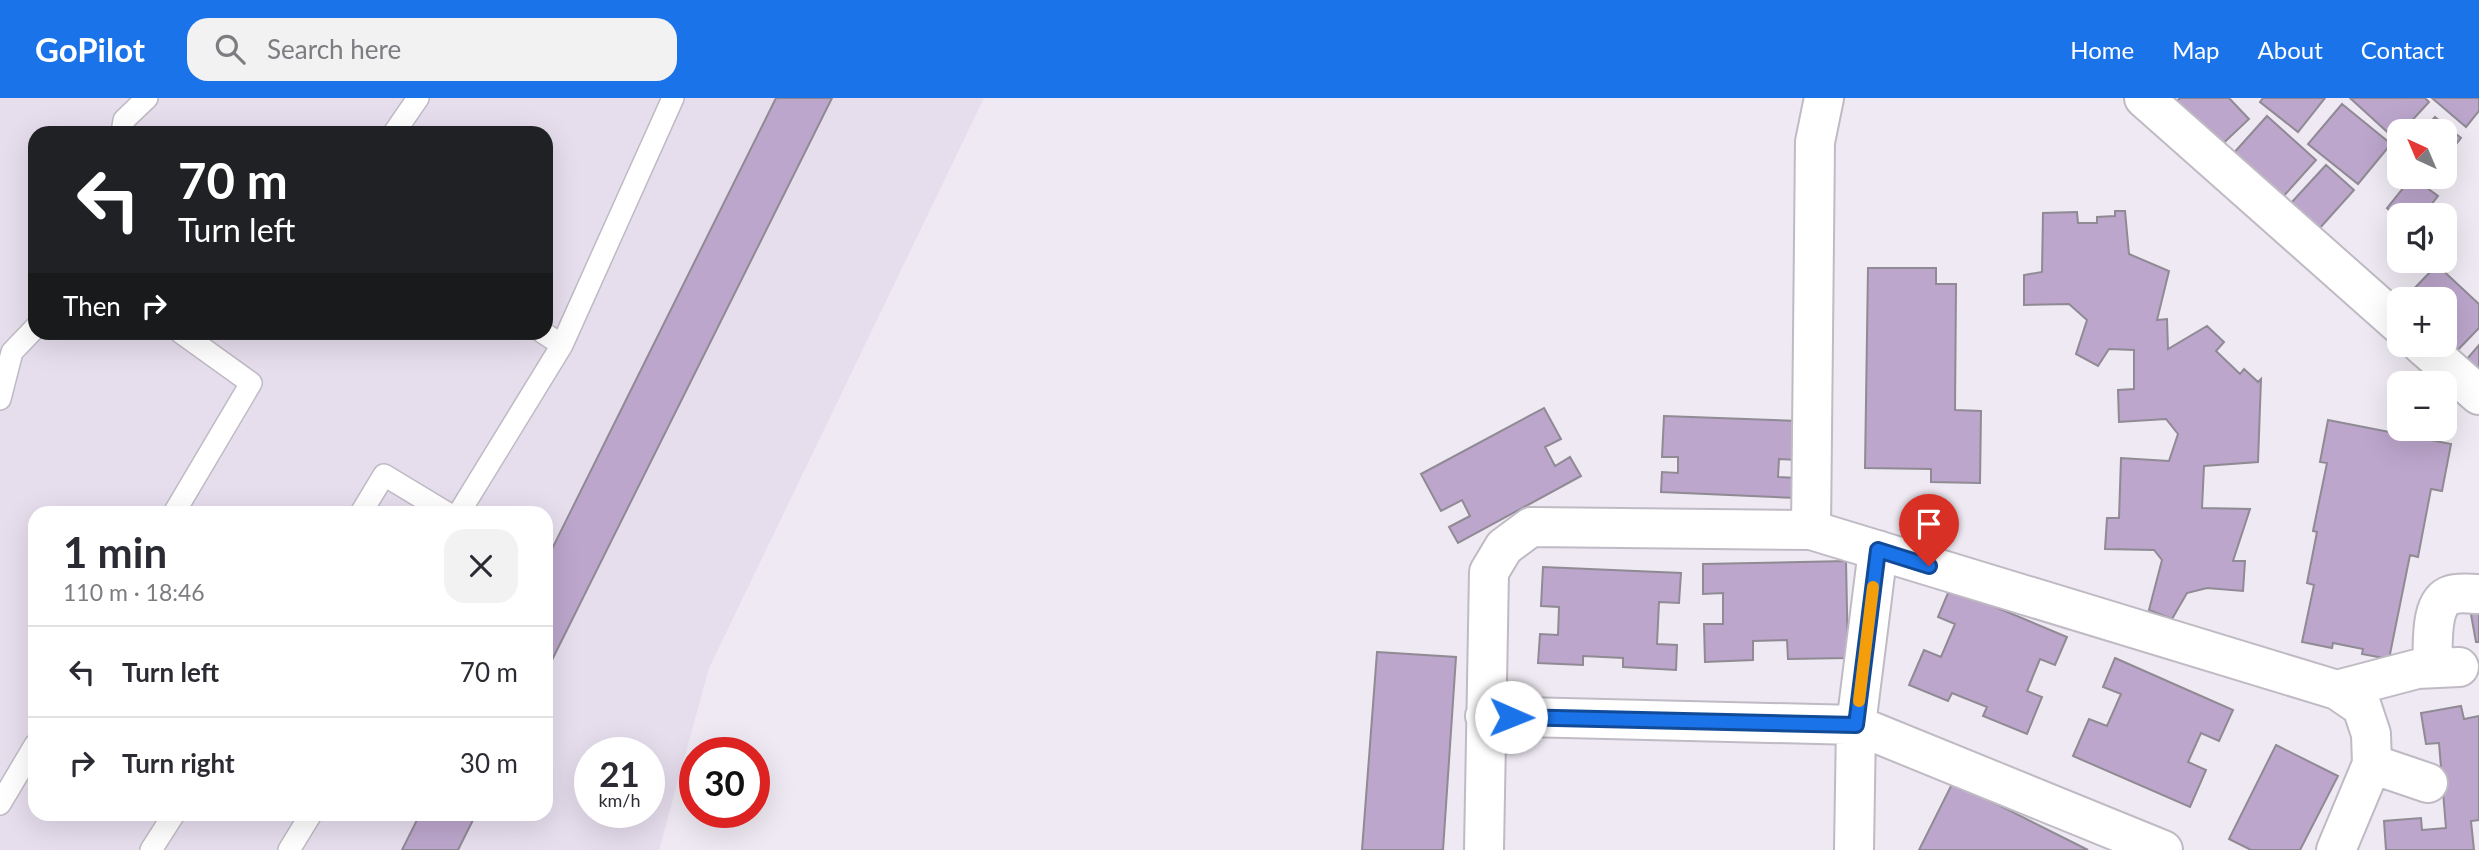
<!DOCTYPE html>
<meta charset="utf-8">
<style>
:root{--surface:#fff;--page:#f2f2f3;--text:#2b2b33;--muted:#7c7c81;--line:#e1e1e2;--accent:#1a73e8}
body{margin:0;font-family:Lato,sans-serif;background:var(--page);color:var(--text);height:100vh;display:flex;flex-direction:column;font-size:26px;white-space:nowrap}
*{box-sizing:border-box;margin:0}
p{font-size:23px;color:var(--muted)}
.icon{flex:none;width:38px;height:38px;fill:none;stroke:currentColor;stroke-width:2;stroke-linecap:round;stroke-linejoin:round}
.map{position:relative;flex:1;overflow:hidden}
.details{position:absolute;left:28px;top:408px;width:525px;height:315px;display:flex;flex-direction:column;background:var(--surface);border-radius:21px;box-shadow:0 7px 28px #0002}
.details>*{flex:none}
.guide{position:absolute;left:28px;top:28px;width:525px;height:214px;border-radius:21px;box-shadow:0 7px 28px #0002;background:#202124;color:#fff;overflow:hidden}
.needle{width:46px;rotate:316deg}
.controls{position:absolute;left:2387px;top:21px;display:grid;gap:14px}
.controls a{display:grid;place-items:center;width:70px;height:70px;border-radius:14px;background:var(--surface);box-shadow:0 7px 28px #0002;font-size:35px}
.speed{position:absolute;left:574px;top:639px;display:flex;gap:14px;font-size:35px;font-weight:700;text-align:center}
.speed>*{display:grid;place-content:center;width:91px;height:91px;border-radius:50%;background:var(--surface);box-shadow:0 7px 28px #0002;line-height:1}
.speed small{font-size:18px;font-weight:400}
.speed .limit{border:10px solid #d22;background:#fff;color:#111}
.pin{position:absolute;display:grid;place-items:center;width:60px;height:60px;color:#fff;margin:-72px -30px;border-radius:50% 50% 50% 0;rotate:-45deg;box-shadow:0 0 7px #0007}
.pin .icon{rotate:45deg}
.me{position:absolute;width:77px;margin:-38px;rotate:91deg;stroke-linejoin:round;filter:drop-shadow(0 0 5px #0008)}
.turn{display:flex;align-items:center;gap:24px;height:147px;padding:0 35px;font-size:32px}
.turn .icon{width:91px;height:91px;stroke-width:2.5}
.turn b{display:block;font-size:49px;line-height:60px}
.then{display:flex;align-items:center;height:66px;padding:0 35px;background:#0003;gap:14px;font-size:26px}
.round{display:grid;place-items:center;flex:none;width:74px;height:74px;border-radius:21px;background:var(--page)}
.overview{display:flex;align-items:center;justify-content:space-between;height:119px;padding:0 35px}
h1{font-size:42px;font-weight:700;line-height:52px}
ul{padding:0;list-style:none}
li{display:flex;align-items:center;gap:21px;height:91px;padding:0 35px;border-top:2px solid var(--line)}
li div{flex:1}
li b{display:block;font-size:26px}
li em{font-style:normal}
header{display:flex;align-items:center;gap:42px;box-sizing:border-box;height:98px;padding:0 35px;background:var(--accent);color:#fff}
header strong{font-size:33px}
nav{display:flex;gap:38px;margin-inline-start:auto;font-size:24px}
.search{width:490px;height:63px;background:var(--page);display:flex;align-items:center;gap:18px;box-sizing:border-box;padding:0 24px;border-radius:21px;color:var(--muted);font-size:26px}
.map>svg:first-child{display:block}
</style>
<header>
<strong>GoPilot</strong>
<div class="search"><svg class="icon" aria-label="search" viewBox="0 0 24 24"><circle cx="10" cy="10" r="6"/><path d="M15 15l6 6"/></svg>Search here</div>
<nav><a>Home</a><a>Map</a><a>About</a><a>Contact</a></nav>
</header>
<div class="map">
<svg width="2479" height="752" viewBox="0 0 2479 752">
<rect width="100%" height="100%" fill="#eee9f2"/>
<path fill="#e6dded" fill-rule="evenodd" d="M 0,0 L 984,0 L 709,570 L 659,752 L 0,752 ZM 35,35 L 546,35 L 546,234 L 35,234 ZM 35,415 L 546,415 L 546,716 L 35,716 ZM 590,654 L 649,654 L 649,714 L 590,714 Z"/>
<path fill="#bca6cc" stroke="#8f8a93" stroke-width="2" d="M 776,0 L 832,0 L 546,574 L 546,463 Z
M 2180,0 L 2229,0 L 2249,21 L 2215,53 L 2172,8 Z
M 2263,0 L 2325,0 L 2298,34 L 2260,4 Z
M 2350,0 L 2425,0 L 2429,4 L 2395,41 Z
M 2432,0 L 2479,0 L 2479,13 L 2466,29 Z
M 2342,6 L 2391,46 L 2358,86 L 2308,46 Z
M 2267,18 L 2316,62 L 2281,101 L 2232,57 Z
M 2435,19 L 2461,40 L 2445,60 L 2445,33 L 2423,33 Z
M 2326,67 L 2354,92 L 2319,131 L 2291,105 Z
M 2412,79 L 2438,98 L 2423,117 L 2399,120 L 2387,110 Z
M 2115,113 L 2125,113 L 2129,156 L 2169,173 L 2157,222 L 2167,221 L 2168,251 L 2207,228 L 2224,244 L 2216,253 L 2240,276 L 2244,271 L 2258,284 L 2261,281 L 2258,364 L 2204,368 L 2202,410 L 2250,411 L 2233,463 L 2245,463 L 2243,493 L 2207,490 L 2187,495 L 2172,521 L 2149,512 L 2162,462 L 2154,452 L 2105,451 L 2107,420 L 2119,420 L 2121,360 L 2169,363 L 2178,336 L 2166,321 L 2119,324 L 2118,292 L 2134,291 L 2134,252 L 2109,251 L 2098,268 L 2076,256 L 2087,222 L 2069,206 L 2024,207 L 2024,177 L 2042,174 L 2043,115 L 2077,114 L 2078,125 L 2097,125 L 2097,119 L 2115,118 Z
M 2437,167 L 2479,206 L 2479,230 L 2451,259 L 2445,247 L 2445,201 L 2404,201 Z
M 1868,170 L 1936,170 L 1936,186 L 1956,186 L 1955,312 L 1981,313 L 1980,385 L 1931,384 L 1931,371 L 1865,370 Z
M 2479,247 L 2479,283 L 2461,268 Z
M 1544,310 L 1561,341 L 1545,349 L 1555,368 L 1570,359 L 1581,378 L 1458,445 L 1449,429 L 1470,418 L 1462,402 L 1441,413 L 1421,376 Z
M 1664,318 L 1798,323 L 1797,362 L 1779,361 L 1778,379 L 1796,380 L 1795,400 L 1661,394 L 1662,374 L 1678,375 L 1678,359 L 1662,359 Z
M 2328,322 L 2451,346 L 2442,393 L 2431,391 L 2418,459 L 2410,457 L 2389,561 L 2362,556 L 2363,551 L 2333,545 L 2332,550 L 2302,544 L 2314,487 L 2307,485 L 2317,434 L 2313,433 L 2327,365 L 2320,364 Z
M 1846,463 L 1848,560 L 1788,561 L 1787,542 L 1753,543 L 1753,562 L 1705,564 L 1704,526 L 1723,526 L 1723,495 L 1703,496 L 1703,466 Z
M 1543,469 L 1681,475 L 1679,505 L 1659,504 L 1657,546 L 1677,547 L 1676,572 L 1623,569 L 1623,560 L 1583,558 L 1583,567 L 1538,565 L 1540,536 L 1558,537 L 1559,509 L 1541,508 Z
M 1950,490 L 2067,539 L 2055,567 L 2040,561 L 2027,593 L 2042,599 L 2027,636 L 1983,618 L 1987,609 L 1952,595 L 1948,603 L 1909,587 L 1924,552 L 1941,559 L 1955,526 L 1938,519 Z
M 2479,509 L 2479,544 L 2476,544 L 2470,511 Z
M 1377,554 L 1456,559 L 1443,752 L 1362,752 Z
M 2115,560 L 2233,612 L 2219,643 L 2201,635 L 2188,664 L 2206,672 L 2190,709 L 2073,658 L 2089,621 L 2107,628 L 2121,596 L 2103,589 Z
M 2461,608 L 2464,621 L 2479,618 L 2479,722 L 2471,723 L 2474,752 L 2386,752 L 2384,723 L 2421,720 L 2422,732 L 2446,730 L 2439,645 L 2426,646 L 2421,615 Z
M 2276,647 L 2338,678 L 2300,752 L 2251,752 L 2229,741 Z
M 1953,684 L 2088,752 L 1919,752 Z
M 420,716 L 476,716 L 458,752 L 402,752 Z"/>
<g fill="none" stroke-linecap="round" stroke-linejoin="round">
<g stroke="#bfbac3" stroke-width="24">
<path id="lane" d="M 122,35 L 124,22 L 147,0
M 394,35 L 418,0
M 542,234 L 562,247
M 0,301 L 12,254 L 35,230
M 174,415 L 251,285 L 180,234
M 361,415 L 384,377 L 447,415
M 459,415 L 562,247 L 673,0
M 0,706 L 35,647
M 151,752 L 174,716
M 289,752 L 311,716"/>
</g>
<g stroke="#bfbac3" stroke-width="42">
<path id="street" d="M 2144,0 L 2399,226
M 2422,247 L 2479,297
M 1811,432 L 1815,44 L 1824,0
M 2432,570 C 2434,551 2428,504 2451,497 C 2459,494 2471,496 2479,496
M 2337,592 L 2417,571 L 2459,569
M 1485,618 L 1856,627 L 2163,752
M 2372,666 L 2428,685
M 1484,752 L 1489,474 L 1504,449 L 1531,429 L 1811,432 L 2337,592 L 2362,609 L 2371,636 L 2372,666 L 2336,752
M 1854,752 L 1856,627 L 1878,452"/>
</g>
<use href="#lane" stroke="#fff" stroke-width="21"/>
<use href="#street" stroke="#fff" stroke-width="38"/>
</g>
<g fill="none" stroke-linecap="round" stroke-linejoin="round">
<g stroke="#114b97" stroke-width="18">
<path id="route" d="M 1511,619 L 1856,627 L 1878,452 L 1929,468"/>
</g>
<use href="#route" stroke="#1a73e8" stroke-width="12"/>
<path stroke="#f59e0b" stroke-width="12" d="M 1859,603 L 1873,489"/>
</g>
</svg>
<div class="controls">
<a><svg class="needle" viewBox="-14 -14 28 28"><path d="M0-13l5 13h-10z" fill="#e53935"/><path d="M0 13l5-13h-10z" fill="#7c7c81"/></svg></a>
<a><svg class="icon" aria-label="sound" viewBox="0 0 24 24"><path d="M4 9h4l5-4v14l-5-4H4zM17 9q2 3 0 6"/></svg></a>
<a>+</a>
<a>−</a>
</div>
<div class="speed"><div>21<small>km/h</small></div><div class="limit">30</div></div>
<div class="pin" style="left:1929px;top:468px;background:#d93025"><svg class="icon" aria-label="arrive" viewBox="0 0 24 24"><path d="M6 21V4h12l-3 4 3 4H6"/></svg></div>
<svg class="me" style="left:1511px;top:619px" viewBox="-20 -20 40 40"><circle r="19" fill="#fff"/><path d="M0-13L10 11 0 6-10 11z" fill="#1a73e8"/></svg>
<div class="guide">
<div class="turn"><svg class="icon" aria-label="left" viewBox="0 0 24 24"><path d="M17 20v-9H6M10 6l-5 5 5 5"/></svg><div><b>70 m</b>Turn left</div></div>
<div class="then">Then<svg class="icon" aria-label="right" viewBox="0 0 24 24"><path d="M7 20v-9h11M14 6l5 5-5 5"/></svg></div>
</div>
<section class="details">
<div class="overview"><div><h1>1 min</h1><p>110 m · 18:46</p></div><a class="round"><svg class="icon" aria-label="close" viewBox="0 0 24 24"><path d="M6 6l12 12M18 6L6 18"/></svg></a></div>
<ul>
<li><svg class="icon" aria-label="left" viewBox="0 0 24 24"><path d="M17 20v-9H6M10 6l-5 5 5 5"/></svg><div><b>Turn left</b></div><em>70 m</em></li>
<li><svg class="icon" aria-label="right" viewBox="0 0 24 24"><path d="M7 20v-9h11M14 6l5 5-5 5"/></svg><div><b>Turn right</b></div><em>30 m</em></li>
</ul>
</section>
</div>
